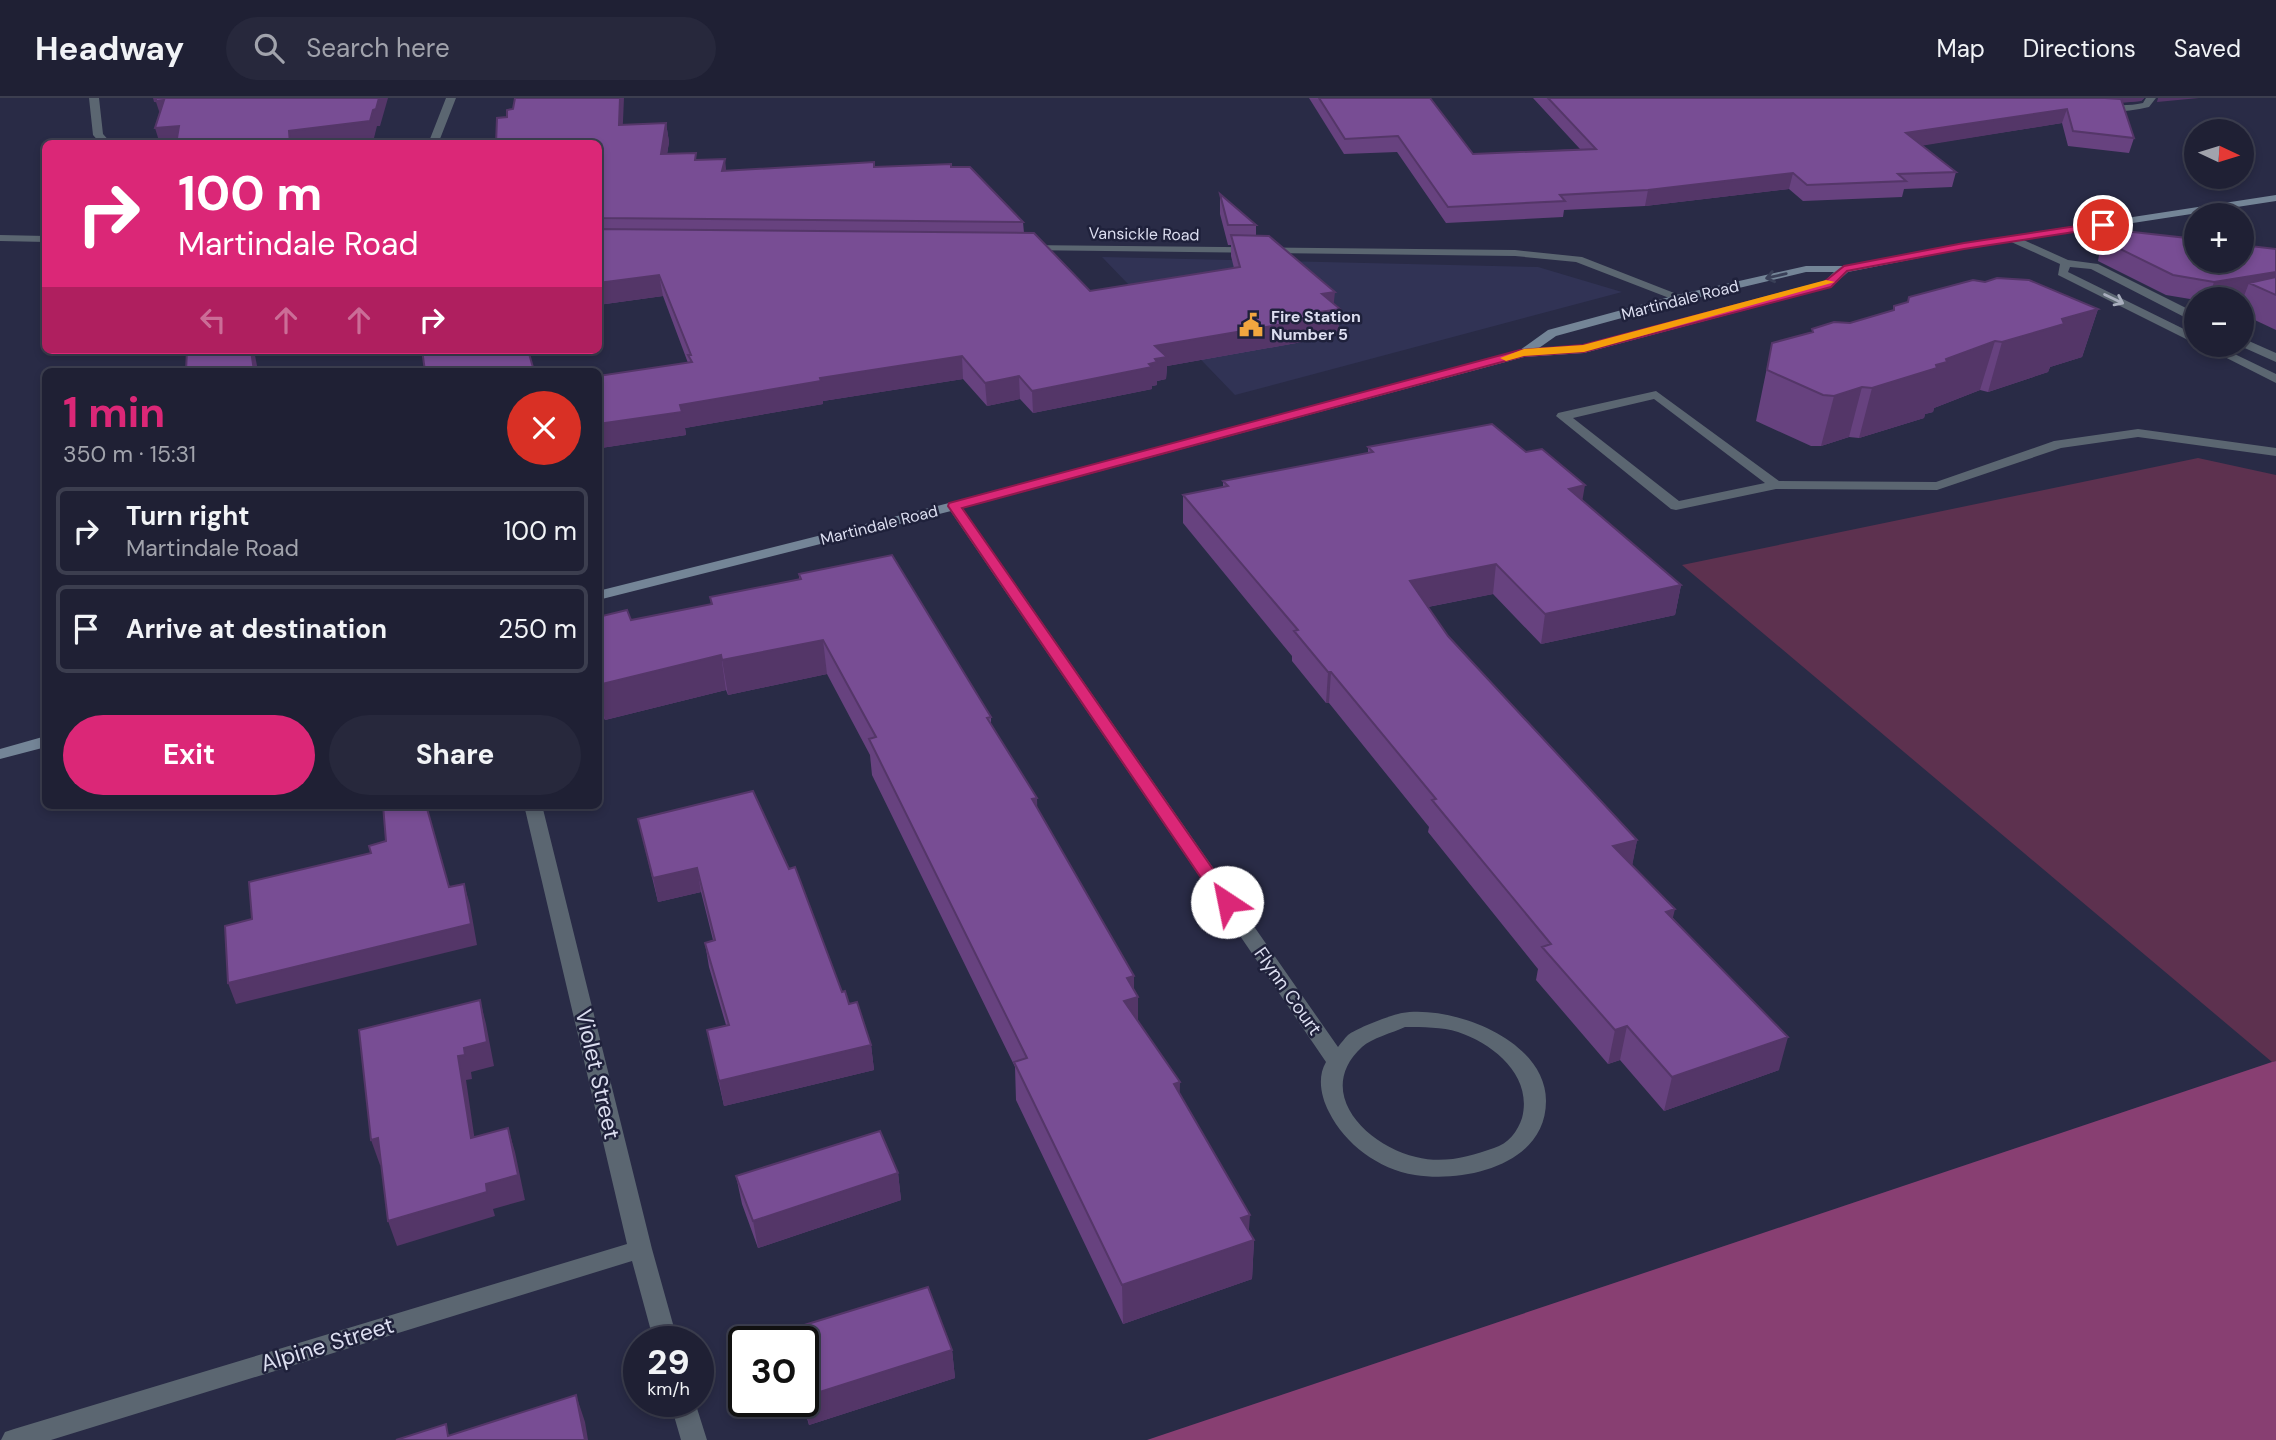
<!DOCTYPE html>
<meta charset="utf-8">
<style>
:root{--surface:#1f2034;--page:#27283c;--text:#f1f3f6;--muted:#a1a3ac;--line:#3c3e4f;--accent:#db2777}
body{margin:0;font-family:"DM Sans",sans-serif;background:var(--page);color:var(--text);height:100vh;display:flex;flex-direction:column;font-size:26px;white-space:nowrap}
*{box-sizing:border-box;margin:0}
p{font-size:23px;color:var(--muted)}
.icon{flex:none;width:38px;height:38px;fill:none;stroke:currentColor;stroke-width:2;stroke-linecap:round;stroke-linejoin:round}
.map{position:relative;flex:1;overflow:hidden}
.drawer{position:absolute;left:42px;top:270px;width:560px;height:441px;display:flex;flex-direction:column;background:var(--surface);border-radius:10px;box-shadow:0 4px 10px #0003,0 0 0 2px var(--line)}
.drawer>*{flex:none}
.banner{position:absolute;left:42px;top:42px;width:560px;height:214px;border-radius:10px;box-shadow:0 4px 10px #0003,0 0 0 2px var(--line);background:#db2777;color:#fff;overflow:hidden}
.needle{width:46px;rotate:94deg}
.controls{position:absolute;left:2184px;top:21px;display:grid;gap:14px}
.controls a{display:grid;place-items:center;width:70px;height:70px;border-radius:50%;background:var(--surface);box-shadow:0 4px 10px #0003,0 0 0 2px var(--line);font-size:35px}
.speed{position:absolute;left:623px;top:1228px;display:flex;gap:14px;font-size:35px;font-weight:700;text-align:center}
.speed>*{display:grid;place-content:center;width:91px;height:91px;border-radius:50%;background:var(--surface);box-shadow:0 4px 10px #0003,0 0 0 2px var(--line);line-height:1}
.speed small{font-size:18px;font-weight:400}
.speed .limit{border:4px solid #111;border-radius:10px;background:#fff;color:#111}
.pin{position:absolute;display:grid;place-items:center;width:60px;height:60px;color:#fff;margin:-30px;border:4px solid #fff;border-radius:50%;box-shadow:0 2px 7px #0007}
.me{position:absolute;width:77px;margin:-38px;rotate:326deg;stroke-linejoin:round;filter:drop-shadow(0 0 5px #0008)}
.turn{display:flex;align-items:center;gap:24px;height:147px;padding:0 21px;font-size:32px}
.turn .icon{width:91px;height:91px;stroke-width:2.5}
.turn b{display:block;font-size:49px;line-height:60px}
.lanes{display:flex;align-items:center;height:66px;padding:0 21px;background:#0003;justify-content:center;gap:35px;direction:ltr}
.lanes .off{opacity:.35}
.round{display:grid;place-items:center;flex:none;width:74px;height:74px;border-radius:37px;background:var(--page)}
.overview{display:flex;align-items:center;justify-content:space-between;height:119px;padding:0 21px}
h1{font-size:42px;font-weight:700;line-height:52px;color:var(--accent)}
.button{display:flex;gap:14px;margin-top:auto;padding:14px 21px}
.button a{flex:1;height:80px;border-radius:42px;background:var(--accent);color:#fff;font-size:28px;font-weight:700;line-height:80px;text-align:center}
.button a+a{background:var(--page);color:var(--text)}
ul{padding:0;list-style:none}
li{display:flex;align-items:center;gap:21px;height:88px;margin:0 14px 10px;padding:0 7px;border:4px solid var(--line);border-radius:10px}
li div{flex:1}
li b{display:block;font-size:26px}
li em{font-style:normal}
header{display:flex;align-items:center;gap:42px;box-sizing:border-box;height:98px;padding:0 35px;background:var(--surface);border-bottom:2px solid var(--line)}
header strong{font-size:33px}
nav{display:flex;gap:38px;margin-inline-start:auto;font-size:24px}
.search{width:490px;height:63px;background:var(--page);display:flex;align-items:center;gap:18px;box-sizing:border-box;padding:0 24px;border-radius:38px;color:var(--muted);font-size:26px}
.map>svg:first-child{display:block}
</style>
<header>
<strong>Headway</strong>
<div class="search"><svg class="icon" aria-label="search" viewBox="0 0 24 24"><circle cx="10" cy="10" r="6"/><path d="M15 15l6 6"/></svg>Search here</div>
<nav><a>Map</a><a>Directions</a><a>Saved</a></nav>
</header>
<div class="map">
<svg width="2276" height="1342" viewBox="0 0 2276 1342">
<rect width="100%" height="100%" fill="#292b46"/>
<path fill="#313355" d="M 1102,159 L 1538,169 L 1622,194 L 1235,297 Z"/>
<path fill="#5d314f" d="M 2198,360 L 2276,377 L 2276,963 L 2272,964 L 1682,467 Z"/>
<path fill="#883f72" d="M 2276,963 L 2276,1342 L 1147,1342 L 2272,964 Z"/>
<g fill="none" stroke-linecap="round" stroke-linejoin="round">
<path fill="#5b6671" fill-rule="evenodd" d="M 1656,293 L 1779,383 L 1936,384 L 2054,343 L 2138,331 L 2276,350 L 2276,358 L 2138,339 L 2061,350 L 1937,392 L 1776,391 L 1676,412 L 1671,411 L 1556,318 L 1558,315 ZM 1654,301 L 1765,385 L 1679,403 L 1573,320 Z"/>
<path fill="#5b6671" fill-rule="evenodd" d="M 89,0 L 99,0 L 103,36 L 112,46 L 101,46 L 93,37 Z
M 446,0 L 456,0 L 438,46 L 428,46 Z
M 2052,0 C 2083,0 2111,12 2143,5 L 2146,0 L 2156,0 L 2149,9 C 2120,16 2078,17 2052,0 Z
M 0,137 L 46,138 L 46,144 L 0,143 Z
M 2009,139 L 2017,139 L 2068,162 L 2098,166 L 2196,215 L 2196,224 L 2192,223 L 2091,171 L 2070,169 L 2068,174 L 2196,237 L 2196,246 L 2058,177 L 2060,166 L 2009,143 Z
M 1025,147 L 1515,152 L 1582,159 L 1687,200 L 1677,203 L 1576,164 L 1515,158 L 1021,152 L 1021,148 Z
M 2242,240 L 2276,255 L 2276,264 L 2238,247 L 2242,247 Z
M 2201,247 L 2216,247 L 2276,276 L 2276,285 Z
M 954,404 L 959,405 L 1338,949 C 1341,945 1345,940 1348,937 C 1357,930 1391,917 1402,915 C 1453,907 1546,942 1546,1003 C 1546,1067 1465,1085 1415,1077 C 1378,1071 1345,1046 1329,1014 C 1321,999 1317,979 1326,964 L 947,408 ZM 1405,929 C 1423,929 1442,929 1458,934 C 1494,946 1533,978 1522,1020 C 1518,1033 1508,1046 1494,1050 C 1469,1059 1443,1066 1416,1059 C 1367,1048 1313,994 1362,949 C 1372,940 1392,935 1405,929 Z
M 524,707 L 542,707 L 652,1151 L 678,1244 L 654,1244 L 632,1163 L 51,1342 L 1,1342 L 5,1334 L 14,1331 L 627,1146 Z
M 670,1304 L 695,1304 L 707,1342 L 681,1342 Z"/>
<path fill="#748597" fill-rule="evenodd" d="M 2276,97 L 2276,103 L 1964,151 L 1848,174 L 1831,189 L 1584,255 L 1524,259 L 959,411 L 598,502 L 598,493 L 949,405 L 1520,252 L 1548,232 L 1677,197 L 1806,168 L 1844,168 L 1964,145 ZM 1806,174 L 1834,174 L 1823,185 L 1584,247 L 1539,250 L 1556,238 L 1684,203 Z
M 46,638 L 46,649 L 0,661 L 0,651 Z"/>
</g>
<path fill="#67427f" d="M 1309,0 L 1430,0 L 1473,56 L 1580,51 L 1533,0 L 2144,0 L 2141,3 L 2122,4 L 2134,40 L 2129,55 L 2068,48 L 2062,25 L 1922,47 L 1956,74 L 1952,89 L 1904,91 L 1902,99 L 1803,103 L 1789,91 L 1645,108 L 1564,112 L 1563,119 L 1446,125 L 1397,54 L 1344,56 Z
M 513,11 L 623,27 L 666,25 L 669,44 L 667,56 L 697,62 L 726,73 L 874,69 L 951,69 L 1023,124 L 1024,135 L 1090,193 L 1234,170 L 1231,158 L 1231,147 L 1228,147 L 1220,116 L 1220,96 L 1256,127 L 1256,137 L 1340,211 L 1338,233 L 1324,235 L 1324,240 L 1167,268 L 1166,281 L 1157,283 L 1157,287 L 1152,288 L 1152,291 L 1033,315 L 1020,301 L 987,308 L 963,281 L 823,303 L 823,306 L 685,330 L 686,337 L 601,350 L 598,341 L 598,278 L 688,265 L 663,198 L 598,207 L 598,46 L 507,19 Z
M 2106,131 L 2276,151 L 2276,232 L 2242,216 L 2242,205 L 2244,198 L 2226,201 L 2196,201 L 2196,202 L 2166,197 L 2098,163 L 2100,151 Z
M 1894,208 L 2098,211 L 2082,259 L 2050,269 L 2048,274 L 1988,294 L 1980,292 L 1934,310 L 1933,314 L 1925,316 L 1924,320 L 1859,340 L 1849,339 L 1821,348 L 1811,348 L 1756,323 L 1772,245 L 1812,235 L 1812,231 L 1850,225 L 1893,213 Z
M 1368,349 L 1582,403 L 1681,487 L 1675,517 L 1541,546 L 1493,496 L 1428,509 L 1448,538 L 1637,742 L 1632,767 L 1673,820 L 1779,972 L 1664,1013 L 1620,962 L 1608,966 L 1536,882 L 1538,871 L 1428,734 L 1429,729 L 1329,605 L 1326,605 L 1292,563 L 1292,558 L 1183,425 L 1183,397 L 1223,389 L 1223,383 L 1368,355 Z
M 799,476 L 991,619 L 991,626 L 1037,710 L 1134,894 L 1138,923 L 1179,995 L 1254,1142 L 1252,1181 L 1123,1226 L 1016,1002 L 1015,969 L 872,677 L 870,657 L 827,576 L 728,597 L 726,592 L 605,622 L 598,608 L 598,519 L 631,522 L 711,506 L 710,499 L 799,481 Z
M 638,721 L 842,894 L 871,947 L 874,972 L 724,1008 L 707,932 L 726,927 L 709,869 L 705,845 L 713,842 L 701,794 L 658,804 Z
M 898,1075 L 901,1102 L 758,1150 L 742,1106 L 736,1078 Z
M 785,1233 L 952,1252 L 955,1280 L 809,1327 L 802,1304 L 803,1304 L 803,1244 L 787,1244 Z"/>
<path fill="#543668" d="M 153,0 L 163,0 L 169,19 L 161,19 L 156,4 L 154,4 Z
M 379,0 L 388,0 L 380,28 L 377,28 L 374,40 L 330,46 L 290,46 L 289,33 L 373,12 Z
M 620,0 L 624,0 L 622,46 L 619,27 Z
M 2121,0 L 2144,0 L 2141,3 L 2120,5 Z
M 2158,0 L 2199,0 L 2157,4 Z
M 2067,11 L 2062,25 L 1902,51 L 1906,35 Z
M 666,25 L 669,44 L 664,75 L 661,56 Z
M 179,28 L 179,46 L 160,46 L 155,30 Z
M 725,61 L 727,80 L 722,73 Z
M 1793,75 L 1789,91 L 1645,108 L 1648,92 Z
M 2276,174 L 2276,193 L 2249,185 L 2244,198 L 2226,201 L 2208,201 L 2214,184 Z
M 659,177 L 663,198 L 598,207 L 598,185 Z
M 1335,194 L 1333,212 L 1340,211 L 1338,233 L 1324,235 L 1324,240 L 1167,268 L 1166,281 L 1157,283 L 1157,287 L 1152,288 L 1152,291 L 1033,315 L 1032,293 L 1155,248 L 1322,196 Z
M 2098,211 L 2082,259 L 2050,269 L 2048,274 L 1988,294 L 2002,244 L 2062,221 Z
M 1995,243 L 1980,292 L 1934,310 L 1933,314 L 1925,316 L 1924,320 L 1859,340 L 1872,290 L 1936,267 L 1946,261 Z
M 251,252 L 254,252 L 258,273 L 254,273 Z
M 962,258 L 963,281 L 823,303 L 823,306 L 685,330 L 686,337 L 601,350 L 598,337 L 598,326 L 680,307 L 820,280 Z
M 1019,278 L 1020,301 L 987,308 L 985,285 Z
M 1862,289 L 1849,339 L 1821,348 L 1834,298 Z
M 1585,387 L 1580,416 L 1569,391 Z
M 1496,466 L 1493,496 L 1407,513 L 1410,483 Z
M 1681,487 L 1675,517 L 1541,546 L 1545,516 Z
M 823,542 L 827,576 L 728,597 L 722,562 Z
M 721,557 L 726,592 L 605,622 L 598,593 L 598,587 Z
M 1328,574 L 1331,574 L 1329,605 L 1326,605 Z
M 1037,700 L 1038,736 L 1032,701 Z
M 1637,742 L 1631,774 L 1613,748 Z
M 697,770 L 701,794 L 658,804 L 653,780 Z
M 464,786 L 470,807 L 477,847 L 236,906 L 228,885 Z
M 1675,811 L 1667,844 L 1666,814 Z
M 1134,878 L 1134,900 L 1138,899 L 1138,937 L 1124,903 L 1127,880 Z
M 480,902 L 486,926 L 494,968 L 471,974 L 472,981 L 466,982 L 478,1064 L 471,1040 L 458,958 L 464,950 Z
M 1627,928 L 1620,962 L 1608,966 L 1615,932 Z
M 1788,939 L 1779,972 L 1664,1013 L 1672,979 Z
M 871,947 L 874,972 L 724,1008 L 719,983 Z
M 1180,984 L 1179,1023 L 1174,986 Z
M 508,1030 L 515,1054 L 525,1102 L 493,1111 L 495,1118 L 397,1148 L 388,1123 L 486,1086 Z
M 378,1040 L 387,1065 L 380,1067 L 371,1042 Z
M 898,1075 L 901,1102 L 758,1150 L 753,1123 Z
M 1250,1117 L 1248,1144 L 1254,1142 L 1252,1181 L 1123,1226 L 1122,1187 L 1241,1120 Z
M 952,1252 L 955,1280 L 809,1327 L 804,1299 Z
M 576,1297 L 585,1324 L 588,1342 L 585,1342 Z"/>
<path fill="#784d94" stroke="#543668" stroke-width="2" d="M 156,0 L 379,0 L 376,11 L 373,12 L 370,23 L 289,33 L 290,46 L 176,46 L 179,28 L 155,30 L 164,2 L 156,3 Z
M 515,0 L 620,0 L 619,27 L 666,25 L 661,56 L 696,55 L 695,62 L 725,61 L 722,73 L 874,64 L 874,69 L 951,66 L 951,69 L 970,69 L 1023,124 L 598,120 L 598,46 L 496,46 L 497,20 L 507,19 L 507,12 L 513,11 Z
M 1319,0 L 1430,0 L 1473,56 L 1596,51 L 1548,0 L 2105,0 L 2121,1 L 2134,40 L 2073,33 L 2067,11 L 1906,35 L 1956,74 L 1898,76 L 1906,83 L 1807,87 L 1793,75 L 1648,92 L 1560,97 L 1565,103 L 1448,109 L 1398,38 L 1345,41 Z
M 1220,96 L 1256,127 L 1228,127 Z
M 598,131 L 1034,135 L 1090,193 L 1240,169 L 1231,137 L 1269,138 L 1335,194 L 1322,196 L 1340,211 L 1320,214 L 1325,219 L 1155,248 L 1167,259 L 1155,261 L 1157,264 L 1149,266 L 1152,269 L 1032,293 L 1019,278 L 985,285 L 962,258 L 820,280 L 821,283 L 680,307 L 682,314 L 598,326 L 598,278 L 692,264 L 688,257 L 691,257 L 659,177 L 598,185 Z
M 2106,131 L 2196,141 L 2196,163 L 2242,163 L 2242,147 L 2276,151 L 2276,174 L 2214,184 L 2173,177 L 2104,143 Z
M 2276,179 L 2276,197 L 2249,185 Z
M 1997,180 L 2029,182 L 2098,211 L 2062,221 L 2064,226 L 2002,244 L 1995,243 L 1946,261 L 1947,264 L 1936,267 L 1937,270 L 1872,290 L 1862,289 L 1834,298 L 1823,297 L 1767,272 L 1772,245 L 1813,234 L 1812,231 L 1834,224 L 1850,225 L 1894,212 L 1894,208 L 1908,204 L 1909,199 L 1973,182 L 1985,184 Z
M 187,252 L 251,252 L 254,273 L 186,273 Z
M 422,252 L 528,252 L 534,273 L 425,273 Z
M 1492,326 L 1526,354 L 1542,351 L 1585,387 L 1569,391 L 1681,487 L 1545,516 L 1496,466 L 1410,483 L 1448,538 L 1637,742 L 1613,748 L 1675,811 L 1666,814 L 1788,939 L 1672,979 L 1627,928 L 1615,932 L 1542,849 L 1551,846 L 1432,702 L 1436,701 L 1331,574 L 1328,574 L 1294,533 L 1298,532 L 1183,397 L 1228,388 L 1223,383 L 1373,354 L 1368,349 Z
M 892,457 L 991,619 L 987,620 L 1037,700 L 1032,701 L 1134,878 L 1127,880 L 1138,899 L 1124,903 L 1180,984 L 1174,986 L 1250,1117 L 1241,1120 L 1254,1142 L 1122,1187 L 1014,964 L 1027,960 L 869,641 L 876,639 L 823,542 L 722,562 L 721,557 L 598,587 L 598,519 L 627,512 L 631,522 L 712,506 L 710,499 L 801,481 L 799,476 Z
M 753,693 L 789,771 L 795,769 L 842,894 L 845,893 L 849,906 L 857,904 L 871,947 L 719,983 L 707,932 L 729,927 L 705,845 L 715,842 L 697,770 L 653,780 L 638,721 Z
M 383,707 L 426,707 L 449,789 L 464,786 L 471,826 L 228,885 L 225,828 L 252,821 L 249,784 L 371,755 L 369,748 L 386,743 Z
M 480,902 L 487,944 L 464,950 L 465,957 L 458,958 L 471,1040 L 508,1030 L 518,1077 L 486,1086 L 487,1094 L 388,1123 L 378,1040 L 371,1042 L 359,932 Z
M 880,1033 L 898,1075 L 753,1123 L 736,1078 Z
M 928,1189 L 952,1252 L 804,1299 L 803,1244 L 789,1244 L 785,1233 Z
M 576,1297 L 585,1342 L 396,1342 L 446,1326 L 448,1338 Z"/>
<defs><path id="oneway-shaft" d="M-6 0H5M1.5-3L5.5 0L1.5 3" fill="none" stroke-width="1.6" stroke-linecap="round" stroke-linejoin="round" transform="scale(1.75)"/></defs>
<use stroke="#393f57" href="#oneway-shaft" transform="translate(1776 178) rotate(167)"/>
<use stroke="#a8aebd" href="#oneway-shaft" transform="translate(2114 201) rotate(26)"/>
<path fill="#db2777" stroke="#8e194d" stroke-width="2" d="M 2103,124 L 2108,127 L 2106,129 L 1964,151 L 1847,173 L 1831,189 L 1584,254 L 1524,258 L 962,410 L 1233,800 L 1236,804 L 1233,809 L 1221,809 L 948,408 L 949,405 L 1520,252 L 1583,247 L 1824,184 L 1844,168 L 1964,145 Z"/>
<path fill="#f59e0b" d="M 1826,182 L 1835,184 L 1584,254 L 1524,258 L 1506,263 L 1500,260 L 1524,251 L 1583,247 Z"/>
<defs>
<g id="civic-bare" transform="scale(1.89)"><path d="M-.6-6.5H3V-4.5H.6V-3L4-1V1h2V6H-6V1h2V-1L-.6-3ZM-1.2 2.5V6h2.4V2.5Z" fill="#f1a63f" stroke="#1f213b" stroke-width="2.5" paint-order="stroke"/></g>
</defs>
<g fill-rule="evenodd">
<use href="#civic-bare" x="1251" y="227"/>
</g>
<g text-anchor="middle" dominant-baseline="central" stroke-width="5" stroke-linejoin="round" paint-order="stroke">
<g font-size="16" fill="#dcdef0" stroke="#1f213b">
<text transform="translate(1144 136) rotate(1)">Vansickle Road</text>
<text transform="translate(1680 202) rotate(-14)">Martindale Road</text>
<text transform="translate(879 427) rotate(-14)">Martindale Road</text>
</g>
<g font-size="16" font-weight="bold" fill="#dcdef0" stroke="#1f213b" text-anchor="start">
<text x="1271" y="218">Fire Station<tspan x="1271" dy="18">Number 5</tspan></text>
</g>
<g font-size="19" fill="#dcdef0" stroke="#1f213b">
<text transform="translate(1288 893) rotate(55)">Flynn Court</text>
</g>
<g font-size="23" fill="#dcdef0" stroke="#1f213b">
<text transform="translate(598 976) rotate(77)">Violet Street</text>
<text transform="translate(327 1246) rotate(-17)">Alpine Street</text>
</g>
</g>
</svg>
<div class="controls">
<a><svg class="needle" viewBox="-14 -14 28 28"><path d="M0-13l5 13h-10z" fill="#e53935"/><path d="M0 13l5-13h-10z" fill="#a1a3ac"/></svg></a>
<a>+</a>
<a>−</a>
</div>
<div class="speed"><div>29<small>km/h</small></div><div class="limit">30</div></div>
<div class="pin" style="left:2103px;top:127px;background:#d93025"><svg class="icon" aria-label="arrive" viewBox="0 0 24 24"><path d="M6 21V4h12l-3 4 3 4H6"/></svg></div>
<svg class="me" style="left:1227px;top:804px" viewBox="-20 -20 40 40"><circle r="19" fill="#fff"/><path d="M0-13L10 11 0 6-10 11z" fill="#db2777"/></svg>
<div class="banner">
<div class="turn"><svg class="icon" aria-label="right" viewBox="0 0 24 24"><path d="M7 20v-9h11M14 6l5 5-5 5"/></svg><div><b>100 m</b>Martindale Road</div></div>
<div class="lanes"><svg class="icon off" aria-label="left" viewBox="0 0 24 24"><path d="M17 20v-9H6M10 6l-5 5 5 5"/></svg><svg class="icon off" aria-label="ahead" viewBox="0 0 24 24"><path d="M12 20V5M6 11l6-6 6 6"/></svg><svg class="icon off" aria-label="ahead" viewBox="0 0 24 24"><path d="M12 20V5M6 11l6-6 6 6"/></svg><svg class="icon" aria-label="right" viewBox="0 0 24 24"><path d="M7 20v-9h11M14 6l5 5-5 5"/></svg></div>
</div>
<section class="drawer">
<div class="overview"><div><h1>1 min</h1><p>350 m · 15:31</p></div><a class="round" style="background:#d93025;color:#fff"><svg class="icon" aria-label="close" viewBox="0 0 24 24"><path d="M6 6l12 12M18 6L6 18"/></svg></a></div>
<ul>
<li><svg class="icon" aria-label="right" viewBox="0 0 24 24"><path d="M7 20v-9h11M14 6l5 5-5 5"/></svg><div><b>Turn right</b><p>Martindale Road</p></div><em>100 m</em></li>
<li><svg class="icon" aria-label="arrive" viewBox="0 0 24 24"><path d="M6 21V4h12l-3 4 3 4H6"/></svg><div><b>Arrive at destination</b></div><em>250 m</em></li>
</ul>
<div class="button"><a>Exit</a><a>Share</a></div>
</section>
</div>
